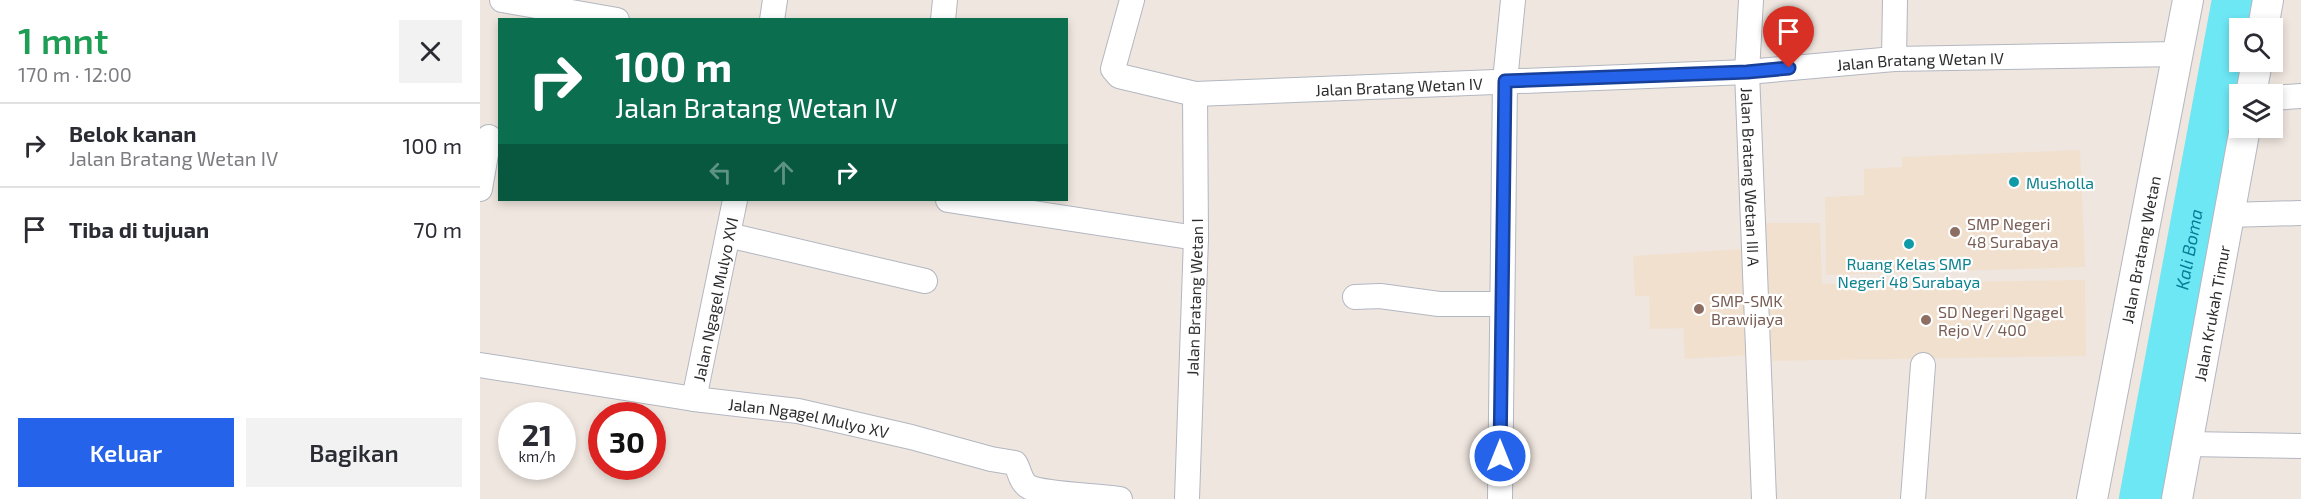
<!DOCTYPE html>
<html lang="id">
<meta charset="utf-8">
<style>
:root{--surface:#fff;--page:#f2f2f3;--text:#2b2b33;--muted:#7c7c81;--line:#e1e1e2;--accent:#2563eb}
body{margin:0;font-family:"Exo 2",sans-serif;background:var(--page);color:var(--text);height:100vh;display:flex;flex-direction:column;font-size:22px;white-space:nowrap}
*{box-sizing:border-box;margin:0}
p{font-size:20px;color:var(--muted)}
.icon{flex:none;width:33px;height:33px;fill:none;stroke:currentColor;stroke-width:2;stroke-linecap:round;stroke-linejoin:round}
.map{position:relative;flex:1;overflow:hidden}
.details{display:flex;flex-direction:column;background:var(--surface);width:480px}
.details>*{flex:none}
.top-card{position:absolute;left:18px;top:18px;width:570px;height:183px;border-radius:0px;box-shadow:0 3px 9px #0003;background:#0b6e4f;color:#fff;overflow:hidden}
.fabs{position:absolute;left:1749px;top:18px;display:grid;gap:12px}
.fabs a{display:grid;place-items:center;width:54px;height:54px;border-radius:0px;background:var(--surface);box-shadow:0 3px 9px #0003;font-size:30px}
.speed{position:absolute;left:18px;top:402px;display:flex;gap:12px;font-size:30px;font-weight:700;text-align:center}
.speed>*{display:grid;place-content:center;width:78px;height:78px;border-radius:50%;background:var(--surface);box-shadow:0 3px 9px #0003;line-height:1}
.speed small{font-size:15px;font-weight:400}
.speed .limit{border:9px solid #d22;background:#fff;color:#111}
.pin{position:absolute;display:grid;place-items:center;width:51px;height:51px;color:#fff;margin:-62px -26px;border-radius:50% 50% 50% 0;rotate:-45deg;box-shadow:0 0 6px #0007}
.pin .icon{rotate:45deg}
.me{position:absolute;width:66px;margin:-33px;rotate:0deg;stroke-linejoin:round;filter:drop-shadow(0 0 4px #0008)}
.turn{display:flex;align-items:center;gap:21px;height:126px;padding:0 18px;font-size:27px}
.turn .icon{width:78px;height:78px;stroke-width:2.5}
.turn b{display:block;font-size:42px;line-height:51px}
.lanes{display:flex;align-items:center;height:57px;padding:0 18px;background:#0003;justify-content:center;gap:30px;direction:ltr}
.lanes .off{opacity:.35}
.round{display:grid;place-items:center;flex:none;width:63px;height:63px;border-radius:0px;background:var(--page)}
.summary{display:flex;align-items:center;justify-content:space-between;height:102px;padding:0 18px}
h1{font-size:36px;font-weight:600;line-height:45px;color:#1e9e55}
.primary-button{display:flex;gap:12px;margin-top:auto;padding:12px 18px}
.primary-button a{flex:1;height:69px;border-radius:0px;background:var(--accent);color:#fff;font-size:24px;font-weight:600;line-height:69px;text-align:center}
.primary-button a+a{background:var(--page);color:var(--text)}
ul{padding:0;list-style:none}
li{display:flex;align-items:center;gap:18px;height:84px;padding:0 18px;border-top:2px solid var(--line)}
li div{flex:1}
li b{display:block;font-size:22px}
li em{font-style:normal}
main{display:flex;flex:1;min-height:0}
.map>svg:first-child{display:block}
</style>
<main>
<section class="details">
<div class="summary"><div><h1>1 mnt</h1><p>170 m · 12:00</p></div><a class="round"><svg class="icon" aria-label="close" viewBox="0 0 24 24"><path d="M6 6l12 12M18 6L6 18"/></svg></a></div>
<ul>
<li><svg class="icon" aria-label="right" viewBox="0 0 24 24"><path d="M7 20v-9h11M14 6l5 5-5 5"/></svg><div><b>Belok kanan</b><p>Jalan Bratang Wetan IV</p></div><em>100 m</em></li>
<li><svg class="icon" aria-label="arrive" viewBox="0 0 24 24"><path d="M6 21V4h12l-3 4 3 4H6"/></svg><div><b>Tiba di tujuan</b></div><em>70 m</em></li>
</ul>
<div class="primary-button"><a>Keluar</a><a>Bagikan</a></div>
</section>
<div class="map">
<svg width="1821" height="499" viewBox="0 0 1821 499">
<rect width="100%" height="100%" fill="#efe6df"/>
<path fill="#f1e0ce" d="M 1600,150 L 1605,267 L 1346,275 L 1345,197 L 1384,195 L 1384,169 L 1422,167 L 1422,157 Z
M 1285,223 L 1340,223 L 1342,284 L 1605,280 L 1606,356 L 1287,361 Z
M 1263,249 L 1271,355 L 1205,359 L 1203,328 L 1170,329 L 1169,296 L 1155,296 L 1153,256 Z"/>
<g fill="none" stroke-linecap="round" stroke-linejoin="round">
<path stroke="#6ee7f5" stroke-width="46" id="s1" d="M 1662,499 L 1755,0"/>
<g stroke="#b3b7c1" stroke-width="26">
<g id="minor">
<path d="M 22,0 L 137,20"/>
<path id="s2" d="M 652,0 L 633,69 L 639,76 L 715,94 L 1267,72 L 1414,59 L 1698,54"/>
<path id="s3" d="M 1271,0 L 1267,72 L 1284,499"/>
<path d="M 292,20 L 295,0"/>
<path d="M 463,20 L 465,0"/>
<path d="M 1414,59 L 1415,0"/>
<path d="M 1792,98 L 1821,96"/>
<path d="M 0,189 L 9,137"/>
<path d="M 468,200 L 716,238"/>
<path d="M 1749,215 L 1821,213"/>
<path d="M 248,235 L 445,281"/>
<path d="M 875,297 L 900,296 L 959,304 L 1021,304"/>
<path id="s4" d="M 0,365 L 214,399 L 318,411 L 431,437 L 511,459 L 535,463 C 540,471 540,482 549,487 C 565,495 618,495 640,499"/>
<path id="s5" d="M 214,399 L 255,200"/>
<path d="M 1707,444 L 1821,446"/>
<path id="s6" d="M 707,499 L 716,238 L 715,94"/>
<path d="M 1020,499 L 1025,81 L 1033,0"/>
<path d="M 1433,499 L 1443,365"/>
</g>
</g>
<g stroke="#b3b7c1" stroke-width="32">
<g id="tertiary">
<path d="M 1783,28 L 1788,0"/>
<path d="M 1771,94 L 1777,62"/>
<path id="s7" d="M 1612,499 L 1708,0"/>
<path id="s8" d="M 1697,499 L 1765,128"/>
</g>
</g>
<use href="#minor" stroke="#fff" stroke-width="24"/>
<use href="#tertiary" stroke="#fff" stroke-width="30"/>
</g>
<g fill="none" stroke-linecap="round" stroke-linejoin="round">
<g stroke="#184099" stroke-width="15">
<path id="route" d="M 1020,456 L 1025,81 L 1267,72 L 1309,68"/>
</g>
<use href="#route" stroke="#2563eb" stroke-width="10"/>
</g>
<g fill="#0f9aa8" stroke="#fff" stroke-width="2">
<circle cx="1534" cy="182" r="6"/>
<circle cx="1429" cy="244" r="6"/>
</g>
<g fill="#8d6e63" stroke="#fff" stroke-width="2">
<circle cx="1475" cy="232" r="6"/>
<circle cx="1219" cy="309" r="6"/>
<circle cx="1446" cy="320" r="6"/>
</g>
<g text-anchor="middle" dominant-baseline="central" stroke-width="4.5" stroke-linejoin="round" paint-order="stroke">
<g font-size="16" fill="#2d2d2d" stroke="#fff">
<text stroke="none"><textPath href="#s2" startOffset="885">Jalan Bratang Wetan IV</textPath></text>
<text stroke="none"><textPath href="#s2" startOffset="363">Jalan Bratang Wetan IV</textPath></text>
<text stroke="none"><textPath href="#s3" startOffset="177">Jalan Bratang Wetan III A</textPath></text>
<text stroke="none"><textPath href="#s7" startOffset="254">Jalan Bratang Wetan</textPath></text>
<text stroke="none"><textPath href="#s6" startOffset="202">Jalan Bratang Wetan I</textPath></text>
<text stroke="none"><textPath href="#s5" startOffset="102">Jalan Ngagel Mulyo XVI</textPath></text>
<text stroke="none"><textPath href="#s8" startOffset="189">Jalan Krukah Timur</textPath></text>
<text stroke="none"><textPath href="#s4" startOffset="333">Jalan Ngagel Mulyo XV</textPath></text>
</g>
<g font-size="16" fill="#0d838f" stroke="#fff" text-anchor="start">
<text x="1546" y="182">Musholla</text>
<text x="1429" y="263" text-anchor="middle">Ruang Kelas SMP<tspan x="1429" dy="18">Negeri 48 Surabaya</tspan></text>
</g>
<g font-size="16" fill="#785e54" stroke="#fff" text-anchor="start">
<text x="1487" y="223">SMP Negeri<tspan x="1487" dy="18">48 Surabaya</tspan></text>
<text x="1231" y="300">SMP-SMK<tspan x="1231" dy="18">Brawijaya</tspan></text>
<text x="1458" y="311">SD Negeri Ngagel<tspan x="1458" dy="18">Rejo V / 400</tspan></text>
</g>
<g font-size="18" font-style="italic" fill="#077e99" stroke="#fff">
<text stroke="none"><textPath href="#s1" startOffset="254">Kali Boma</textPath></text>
</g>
</g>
</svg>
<div class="fabs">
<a><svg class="icon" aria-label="search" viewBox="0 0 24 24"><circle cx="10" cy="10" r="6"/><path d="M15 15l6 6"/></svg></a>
<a><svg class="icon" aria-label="layers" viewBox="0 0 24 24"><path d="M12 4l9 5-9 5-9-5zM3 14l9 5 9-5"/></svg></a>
</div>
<div class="speed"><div>21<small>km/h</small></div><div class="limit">30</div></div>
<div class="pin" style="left:1309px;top:68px;background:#d93025"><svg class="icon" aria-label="arrive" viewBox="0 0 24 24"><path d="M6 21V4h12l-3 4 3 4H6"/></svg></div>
<svg class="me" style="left:1020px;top:456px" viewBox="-20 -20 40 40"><circle r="17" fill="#2563eb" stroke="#fff" stroke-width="3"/><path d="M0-11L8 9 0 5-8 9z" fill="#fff"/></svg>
<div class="top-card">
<div class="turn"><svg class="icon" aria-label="right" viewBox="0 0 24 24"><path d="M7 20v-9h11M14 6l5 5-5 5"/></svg><div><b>100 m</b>Jalan Bratang Wetan IV</div></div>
<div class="lanes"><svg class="icon off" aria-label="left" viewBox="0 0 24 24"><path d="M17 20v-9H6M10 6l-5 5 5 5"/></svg><svg class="icon off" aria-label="ahead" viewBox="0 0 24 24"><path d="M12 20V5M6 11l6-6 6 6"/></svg><svg class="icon" aria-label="right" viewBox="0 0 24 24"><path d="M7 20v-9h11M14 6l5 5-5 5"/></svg></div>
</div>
</div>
</main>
